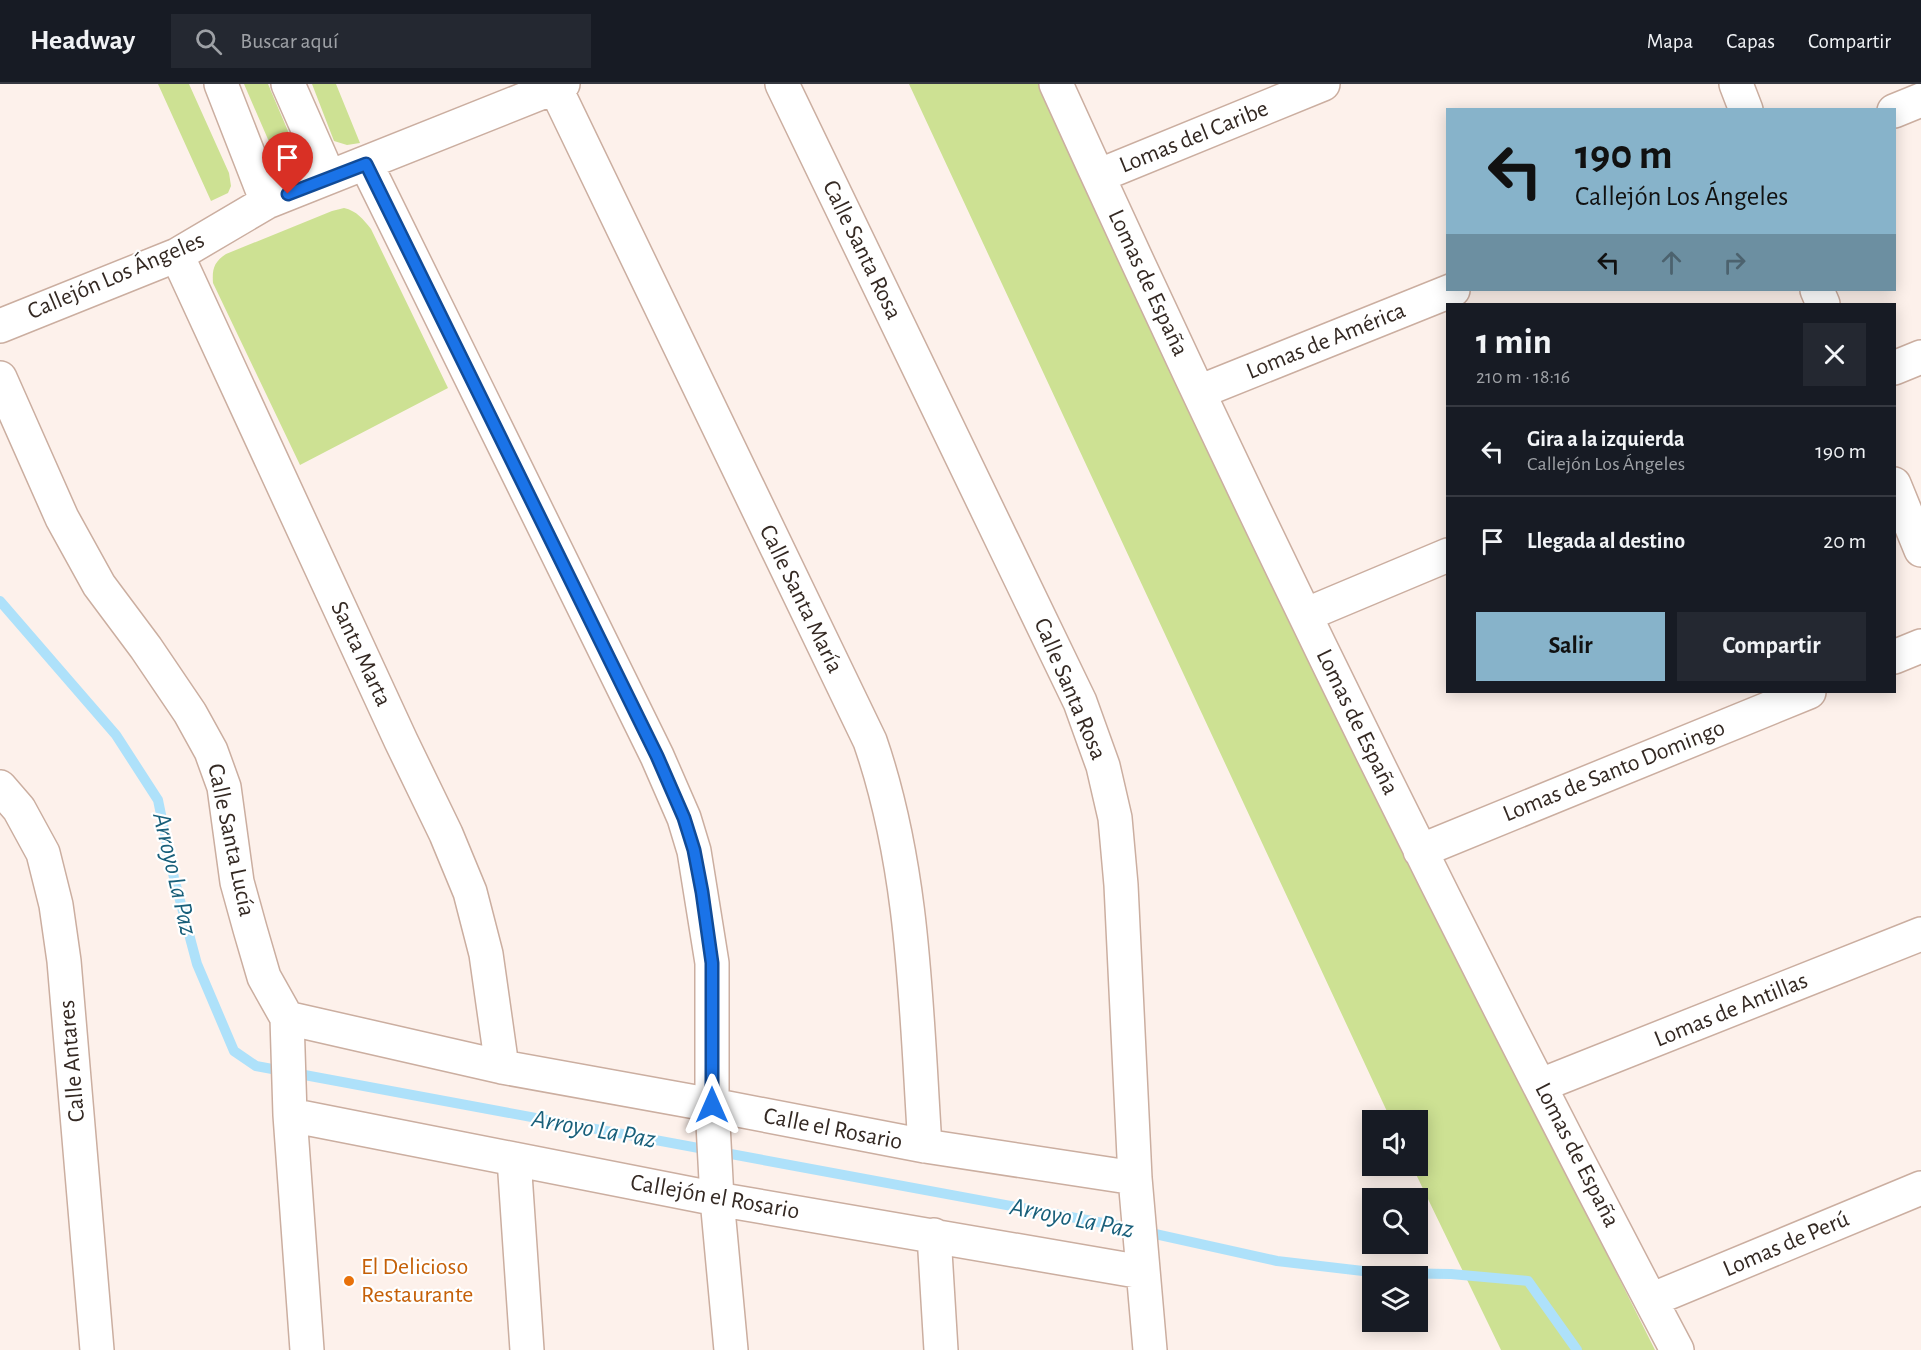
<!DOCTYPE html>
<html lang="es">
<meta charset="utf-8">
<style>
:root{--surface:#171b24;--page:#242831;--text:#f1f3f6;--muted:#9ea1a6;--line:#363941;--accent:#87b3ca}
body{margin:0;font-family:"Alegreya Sans",sans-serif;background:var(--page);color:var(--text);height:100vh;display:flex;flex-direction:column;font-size:22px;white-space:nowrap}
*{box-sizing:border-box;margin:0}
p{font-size:20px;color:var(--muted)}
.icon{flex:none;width:33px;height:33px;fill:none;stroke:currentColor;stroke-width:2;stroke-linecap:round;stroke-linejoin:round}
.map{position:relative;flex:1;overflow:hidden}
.details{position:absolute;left:1446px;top:219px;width:450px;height:390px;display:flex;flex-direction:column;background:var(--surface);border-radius:0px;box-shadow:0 3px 15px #0003}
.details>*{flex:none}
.top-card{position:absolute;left:1446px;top:24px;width:450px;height:183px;border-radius:0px;box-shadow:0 3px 15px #0003;background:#87b3ca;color:#111;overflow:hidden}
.fabs{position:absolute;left:1362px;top:1026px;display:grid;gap:12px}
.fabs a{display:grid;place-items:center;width:66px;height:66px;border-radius:0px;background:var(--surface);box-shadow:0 3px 15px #0003;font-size:30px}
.pin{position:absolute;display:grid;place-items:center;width:51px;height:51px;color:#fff;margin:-62px -26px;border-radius:50% 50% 50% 0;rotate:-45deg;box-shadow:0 0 6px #0007}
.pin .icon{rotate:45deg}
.me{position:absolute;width:66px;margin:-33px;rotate:0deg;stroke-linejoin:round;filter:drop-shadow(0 0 4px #0008)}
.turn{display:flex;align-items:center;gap:21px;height:126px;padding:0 30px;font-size:27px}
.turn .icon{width:78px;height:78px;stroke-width:2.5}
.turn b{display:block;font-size:42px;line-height:51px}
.lanes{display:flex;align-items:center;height:57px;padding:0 30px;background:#0003;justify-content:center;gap:30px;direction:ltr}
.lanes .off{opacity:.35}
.round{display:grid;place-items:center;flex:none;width:63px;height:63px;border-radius:0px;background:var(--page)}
.head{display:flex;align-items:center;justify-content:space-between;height:102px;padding:0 30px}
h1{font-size:36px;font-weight:600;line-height:45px}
.primary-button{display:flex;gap:12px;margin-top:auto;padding:12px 30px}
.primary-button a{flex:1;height:69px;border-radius:0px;background:var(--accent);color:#111;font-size:24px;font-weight:600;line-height:69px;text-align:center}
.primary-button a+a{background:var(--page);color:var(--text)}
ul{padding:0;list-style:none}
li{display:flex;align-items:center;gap:18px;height:90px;padding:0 30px;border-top:2px solid var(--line)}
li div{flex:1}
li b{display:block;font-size:22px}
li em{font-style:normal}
header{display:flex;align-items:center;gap:36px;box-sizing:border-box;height:84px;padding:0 30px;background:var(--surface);border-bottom:2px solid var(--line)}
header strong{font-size:28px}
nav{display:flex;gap:33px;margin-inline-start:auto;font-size:21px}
.search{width:420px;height:54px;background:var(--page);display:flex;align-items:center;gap:15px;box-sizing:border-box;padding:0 21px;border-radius:0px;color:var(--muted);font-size:22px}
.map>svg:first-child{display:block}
</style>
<header>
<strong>Headway</strong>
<div class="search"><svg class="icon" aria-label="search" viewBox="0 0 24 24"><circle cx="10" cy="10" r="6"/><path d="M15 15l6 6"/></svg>Buscar aquí</div>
<nav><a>Mapa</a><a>Capas</a><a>Compartir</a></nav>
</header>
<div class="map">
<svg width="1921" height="1266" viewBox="0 0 1921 1266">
<rect width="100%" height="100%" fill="#fdf1eb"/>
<path fill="#cde193" d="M 158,0 L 189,0 L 229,89 L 231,102 L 228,109 L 211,117 Z
M 244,0 L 268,0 L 302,80 L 301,86 C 296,91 291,94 283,90 Z
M 312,0 L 336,0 L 360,59 L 347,61 L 334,57 Z
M 909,0 L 1038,0 L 1284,524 L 1655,1266 L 1501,1266 L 1412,1082 L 1418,1082 L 1418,1036 L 1391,1036 Z
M 344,124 C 357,127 363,135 371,145 L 448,304 L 300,381 L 213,199 C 212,185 214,178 226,170 L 332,127 Z"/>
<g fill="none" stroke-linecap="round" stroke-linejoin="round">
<path stroke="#aee1fa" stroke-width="10" d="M 0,517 L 116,651 L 158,716 L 174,794 L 197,880 L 234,967 L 256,982 L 1119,1142 L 1277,1177 L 1380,1189 L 1451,1190 L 1528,1197 L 1577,1266"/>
<g stroke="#cbaea0" stroke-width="36">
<path id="minor" d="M 221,0 L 267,118
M 288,0 L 329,93
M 782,0 L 1080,618 L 1103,682 L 1115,734 L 1121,801 L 1135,1094 L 1150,1266
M 1056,0 C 1250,428 1457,850 1677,1266
M 1736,0 L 1746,26
M 555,3 L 870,657 C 915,787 916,927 925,1062
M 1894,27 L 1921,16
M 366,80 L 657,672 L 684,734 L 694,767 L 712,879 L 712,1021 L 717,1115 L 731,1266
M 1098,92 L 1323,0
M 177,171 L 401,657 L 446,750 L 470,808 L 486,870 L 502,983
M 1817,206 L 1823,220
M 0,242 L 177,171 L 267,118 L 563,0
M 1894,284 L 1921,273
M 0,294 L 62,434 L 99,501 L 146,564 L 190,629 L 211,667 L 224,703 L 237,798 L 250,845 L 264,893 L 287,934 L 290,1031 L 307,1266
M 1199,308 L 1453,206
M 1894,400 L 1921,466
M 1305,531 L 1448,471
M 1894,573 L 1921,562
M 0,703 L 19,725 L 43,769 L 56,821 L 64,877 L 97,1266
M 1420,767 L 1809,608
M 287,934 L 502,983 L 712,1021 L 925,1062 L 1135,1094
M 1541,1001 L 1921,850
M 290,1031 L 717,1115 L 1142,1188
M 514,1075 L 527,1266
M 934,1151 L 941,1266
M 1651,1216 L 1921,1104"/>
</g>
<use href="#minor" stroke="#fff" stroke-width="33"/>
</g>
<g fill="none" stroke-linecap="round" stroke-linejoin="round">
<g stroke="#114b97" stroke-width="15">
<path id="route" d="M 288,110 L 366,80 L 657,672 L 684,734 L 694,766 L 702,808 L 712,879 L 712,1021"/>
</g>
<use href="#route" stroke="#1a73e8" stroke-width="10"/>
</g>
<circle fill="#e8710a" stroke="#fff" stroke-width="2" cx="349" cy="1197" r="6"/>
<g text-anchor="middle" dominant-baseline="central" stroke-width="4.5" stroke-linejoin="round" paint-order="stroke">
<g font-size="24" fill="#342923" stroke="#fff">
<text transform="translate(1194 53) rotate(-22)">Lomas del Caribe</text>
<text transform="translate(862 166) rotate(64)">Calle Santa Rosa</text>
<text transform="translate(116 192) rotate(-23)">Callejón Los Ángeles</text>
<text transform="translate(1148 199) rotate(65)">Lomas de España</text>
<text transform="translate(1326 257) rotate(-22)">Lomas de América</text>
<text transform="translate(801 515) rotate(64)">Calle Santa María</text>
<text transform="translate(361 570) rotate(65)">Santa Marta</text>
<text transform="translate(1070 605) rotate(67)">Calle Santa Rosa</text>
<text transform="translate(1357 638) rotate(64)">Lomas de España</text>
<text transform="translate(1614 687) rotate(-22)">Lomas de Santo Domingo</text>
<text transform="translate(231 756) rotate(78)">Calle Santa Lucía</text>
<text transform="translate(1731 926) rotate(-22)">Lomas de Antillas</text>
<text transform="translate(72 977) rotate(-95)">Calle Antares</text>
<text transform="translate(833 1045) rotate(11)">Calle el Rosario</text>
<text transform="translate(1577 1071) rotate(63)">Lomas de España</text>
<text transform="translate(715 1113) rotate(10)">Callejón el Rosario</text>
<text transform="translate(1786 1160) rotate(-23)">Lomas de Perú</text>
</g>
<g font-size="24" fill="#c56008" stroke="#fff" text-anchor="start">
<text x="361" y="1183">El Delicioso<tspan x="361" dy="28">Restaurante</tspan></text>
</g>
<g font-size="26" font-style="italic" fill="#185f7a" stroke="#fff">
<text transform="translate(175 790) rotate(77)">Arroyo La Paz</text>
<text transform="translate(594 1045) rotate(10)">Arroyo La Paz</text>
<text transform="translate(1072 1134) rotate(11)">Arroyo La Paz</text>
</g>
</g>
</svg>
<div class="fabs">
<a><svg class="icon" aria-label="sound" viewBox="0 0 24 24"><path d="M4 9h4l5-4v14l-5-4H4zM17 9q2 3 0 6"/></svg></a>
<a><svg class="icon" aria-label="search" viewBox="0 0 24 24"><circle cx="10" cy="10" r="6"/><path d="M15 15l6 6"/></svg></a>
<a><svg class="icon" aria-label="layers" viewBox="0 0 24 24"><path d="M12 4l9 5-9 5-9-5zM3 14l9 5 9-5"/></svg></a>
</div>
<div class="pin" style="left:288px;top:110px;background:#d93025"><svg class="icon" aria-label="arrive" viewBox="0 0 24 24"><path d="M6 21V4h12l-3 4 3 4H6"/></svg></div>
<svg class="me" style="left:712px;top:1021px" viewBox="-20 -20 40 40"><path d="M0-17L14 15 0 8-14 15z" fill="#1a73e8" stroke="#fff" stroke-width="4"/></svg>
<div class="top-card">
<div class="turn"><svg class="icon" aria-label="left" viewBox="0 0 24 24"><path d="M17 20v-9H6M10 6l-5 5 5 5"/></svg><div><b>190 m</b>Callejón Los Ángeles</div></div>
<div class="lanes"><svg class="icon" aria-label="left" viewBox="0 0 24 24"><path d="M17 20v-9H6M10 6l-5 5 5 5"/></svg><svg class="icon off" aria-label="ahead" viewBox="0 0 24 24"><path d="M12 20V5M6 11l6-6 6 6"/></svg><svg class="icon off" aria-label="right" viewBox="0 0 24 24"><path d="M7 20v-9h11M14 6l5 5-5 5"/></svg></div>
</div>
<section class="details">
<div class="head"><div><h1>1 min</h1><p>210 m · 18:16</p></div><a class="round"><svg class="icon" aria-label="close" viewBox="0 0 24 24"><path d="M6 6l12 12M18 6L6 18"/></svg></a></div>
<ul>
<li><svg class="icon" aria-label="left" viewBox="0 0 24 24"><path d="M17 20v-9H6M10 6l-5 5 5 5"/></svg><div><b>Gira a la izquierda</b><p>Callejón Los Ángeles</p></div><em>190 m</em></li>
<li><svg class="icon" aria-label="arrive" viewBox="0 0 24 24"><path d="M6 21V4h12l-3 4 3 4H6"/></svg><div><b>Llegada al destino</b></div><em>20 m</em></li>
</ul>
<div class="primary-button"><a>Salir</a><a>Compartir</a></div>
</section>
</div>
